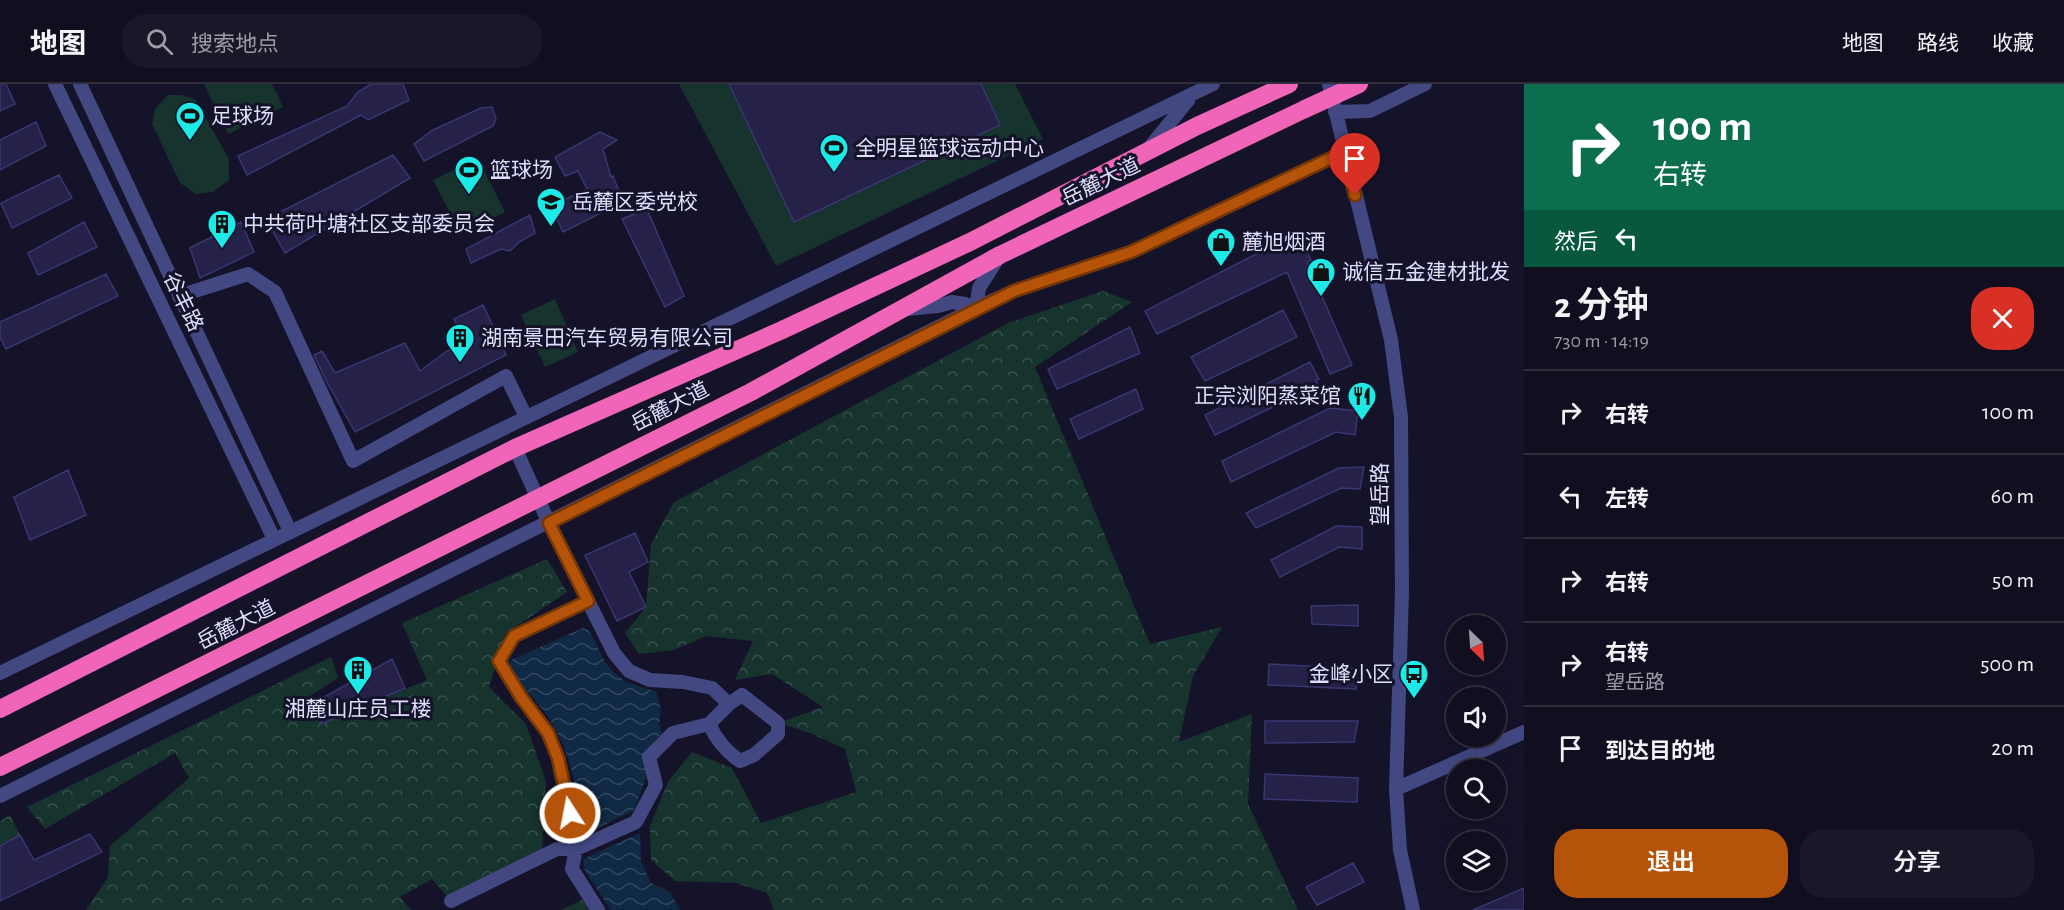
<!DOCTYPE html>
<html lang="zh">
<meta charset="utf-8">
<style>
:root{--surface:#100e1f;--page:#191728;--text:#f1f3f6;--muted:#9c9ca4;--line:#302e3d;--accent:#b45309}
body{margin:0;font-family:"Alegreya Sans","Noto Sans SC",sans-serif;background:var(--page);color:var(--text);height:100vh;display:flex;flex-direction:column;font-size:22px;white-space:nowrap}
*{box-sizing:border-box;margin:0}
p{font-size:20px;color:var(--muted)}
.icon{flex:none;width:33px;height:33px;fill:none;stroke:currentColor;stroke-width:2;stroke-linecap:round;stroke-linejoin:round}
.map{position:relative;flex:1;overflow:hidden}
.sheet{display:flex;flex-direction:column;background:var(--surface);width:540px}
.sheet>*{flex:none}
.hud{background:#0b6e4f;color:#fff;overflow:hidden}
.needle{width:39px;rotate:155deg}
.fabs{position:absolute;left:1446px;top:531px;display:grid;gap:12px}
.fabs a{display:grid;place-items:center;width:60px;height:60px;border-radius:50%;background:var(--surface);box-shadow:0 6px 24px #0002,0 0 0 2px var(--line);font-size:30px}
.pin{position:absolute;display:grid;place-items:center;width:51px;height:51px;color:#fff;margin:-62px -26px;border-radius:50% 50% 50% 0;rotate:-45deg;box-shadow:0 0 6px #0007}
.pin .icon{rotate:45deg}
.me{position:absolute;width:66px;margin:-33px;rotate:349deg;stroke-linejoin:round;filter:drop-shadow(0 0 4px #0008)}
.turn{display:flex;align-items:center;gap:21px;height:126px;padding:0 30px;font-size:27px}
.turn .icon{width:78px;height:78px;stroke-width:2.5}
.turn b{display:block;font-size:42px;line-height:51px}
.then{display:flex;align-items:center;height:57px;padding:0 30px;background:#0003;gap:12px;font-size:22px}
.round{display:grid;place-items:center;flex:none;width:63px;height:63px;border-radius:24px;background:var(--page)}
.headline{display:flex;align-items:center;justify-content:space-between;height:102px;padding:0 30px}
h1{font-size:36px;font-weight:600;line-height:45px}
.cta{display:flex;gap:12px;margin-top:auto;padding:12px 30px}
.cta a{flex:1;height:69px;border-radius:24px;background:var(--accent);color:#fff;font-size:24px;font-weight:600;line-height:69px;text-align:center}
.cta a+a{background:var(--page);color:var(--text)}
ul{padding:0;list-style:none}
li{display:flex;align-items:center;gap:18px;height:84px;padding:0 30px;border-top:2px solid var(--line)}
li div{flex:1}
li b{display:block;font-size:22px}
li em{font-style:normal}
header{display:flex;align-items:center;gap:36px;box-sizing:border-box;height:84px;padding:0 30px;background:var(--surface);border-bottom:2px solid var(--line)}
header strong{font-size:28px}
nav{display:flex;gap:33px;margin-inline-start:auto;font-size:21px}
.search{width:420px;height:54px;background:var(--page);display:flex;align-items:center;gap:15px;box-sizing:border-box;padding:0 21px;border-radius:24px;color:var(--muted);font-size:22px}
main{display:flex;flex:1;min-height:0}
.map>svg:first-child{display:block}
</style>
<header>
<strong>地图</strong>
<div class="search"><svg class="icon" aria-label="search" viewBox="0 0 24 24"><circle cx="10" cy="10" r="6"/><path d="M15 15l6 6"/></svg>搜索地点</div>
<nav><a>地图</a><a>路线</a><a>收藏</a></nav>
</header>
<main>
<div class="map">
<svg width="1524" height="826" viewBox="0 0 1524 826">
<defs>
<pattern id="forest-crowns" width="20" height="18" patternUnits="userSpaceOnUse" patternTransform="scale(1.5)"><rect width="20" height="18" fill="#17332e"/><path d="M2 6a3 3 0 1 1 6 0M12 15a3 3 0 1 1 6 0" fill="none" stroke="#38504d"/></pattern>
<pattern id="water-waves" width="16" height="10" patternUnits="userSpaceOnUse" patternTransform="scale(1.5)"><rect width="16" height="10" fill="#102945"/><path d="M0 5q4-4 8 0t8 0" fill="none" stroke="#324861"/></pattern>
</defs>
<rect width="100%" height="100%" fill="#151329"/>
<path fill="url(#forest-crowns)" d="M 1103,207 L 1132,218 L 1035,283 L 1150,560 L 1222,543 L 1193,592 L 1179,658 L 1252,630 L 1248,720 L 1298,826 L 774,826 L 767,809 L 736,799 L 675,797 L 651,776 L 650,742 L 669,696 L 692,668 L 732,684 L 761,739 L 856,708 L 845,665 L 810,649 L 778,639 L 823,623 L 772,590 L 735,596 L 753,557 L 706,552 L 674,566 L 639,570 L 625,549 L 646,523 L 651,460 L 674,418 L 1008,239 Z
M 547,475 L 567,508 L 505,550 L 489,603 L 526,640 L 546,698 L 542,768 L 451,817 L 432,795 L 400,813 L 411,826 L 86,826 L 108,793 L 110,762 L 189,694 L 175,669 L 45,745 L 27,723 L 331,573 L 338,594 L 311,611 L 322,639 L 427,596 L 402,539 Z
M 10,731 L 20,751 L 0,762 L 0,737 Z
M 584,815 L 590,826 L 561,826 Z"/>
<path fill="#17332e" d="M 204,0 L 272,0 L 283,23 L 228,50 Z
M 679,0 L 1015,0 L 1043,55 L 776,182 Z
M 168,11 L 181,11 L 195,15 L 229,75 L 229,96 L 213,108 L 196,110 L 180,99 L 152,40 L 155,25 Z
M 478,74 L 505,128 L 461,150 L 433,96 Z
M 555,215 L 578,268 L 545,283 L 521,231 Z"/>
<path fill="url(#water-waves)" d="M 583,544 L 588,546 C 595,555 599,566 604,576 C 615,595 635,603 656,607 L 661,626 L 659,641 L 662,649 L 652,660 L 645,696 L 634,726 L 580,753 C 578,736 578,718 575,702 C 565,651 545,622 507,588 L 511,576 Z
M 640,749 L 641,777 L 651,799 L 670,808 L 680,826 L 611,826 L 585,787 L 583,775 Z"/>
<path fill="#252148" stroke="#3b3572" stroke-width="1.5" d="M 0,0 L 6,0 L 15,20 L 0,27 Z
M 371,0 L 403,0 L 409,16 L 368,36 L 361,31 L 247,91 L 238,72 L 347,22 L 358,8 Z
M 729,0 L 981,0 L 1000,41 L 794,138 Z
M 492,23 L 496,35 L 493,42 L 424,77 L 414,60 L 433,46 L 481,24 Z
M 36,38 L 46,62 L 0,86 L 0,56 Z
M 600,48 L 617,56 L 603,65 L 611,93 L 613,92 L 623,118 L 563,148 L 551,122 L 587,105 L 578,87 L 565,92 L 555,73 Z
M 393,71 L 410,94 L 285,169 L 266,135 Z
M 59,91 L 72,114 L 12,144 L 1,119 Z
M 647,125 L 684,212 L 665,223 L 622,135 Z
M 530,131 L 535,149 L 519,158 L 510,167 L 501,165 L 471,179 L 466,165 Z
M 84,138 L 97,163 L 38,191 L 28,169 Z
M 241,138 L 254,168 L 200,194 L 190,164 Z
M 1297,149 L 1311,176 L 1307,178 L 1352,281 L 1330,290 L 1287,188 L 1157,250 L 1145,227 Z
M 106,190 L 118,212 L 6,265 L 0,253 L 0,238 Z
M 483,221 L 506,271 L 355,348 L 328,300 L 314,271 L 322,267 L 335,289 L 405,259 L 420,287 L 447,267 L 467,260 L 454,235 Z
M 1283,226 L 1297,253 L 1205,297 L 1191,273 Z
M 1130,243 L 1140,269 L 1057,305 L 1048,285 Z
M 1310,278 L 1319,295 L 1316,296 L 1318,301 L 1215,351 L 1205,331 Z
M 1136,305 L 1143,325 L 1079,355 L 1070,335 Z
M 1330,324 L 1358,327 L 1355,351 L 1336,348 L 1231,398 L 1222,377 Z
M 1364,383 L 1360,405 L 1341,404 L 1256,444 L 1246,429 L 1339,384 Z
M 68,386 L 86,431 L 30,456 L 14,413 Z
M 1336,442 L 1362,443 L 1362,465 L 1339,463 L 1280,493 L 1271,476 Z
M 635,449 L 648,478 L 629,488 L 646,523 L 617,537 L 585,471 Z
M 1358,521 L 1358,542 L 1312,540 L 1311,522 Z
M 392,575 L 405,604 L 322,640 L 315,618 Z
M 1269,580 L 1359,585 L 1356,605 L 1268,601 Z
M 1265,637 L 1358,637 L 1354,658 L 1265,659 Z
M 1265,690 L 1358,694 L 1357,718 L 1264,715 Z
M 90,750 L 102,768 L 0,817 L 0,762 L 20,751 L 34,776 Z
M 1353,779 L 1364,798 L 1317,821 L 1306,803 Z
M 1524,804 L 1524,826 L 1473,826 Z"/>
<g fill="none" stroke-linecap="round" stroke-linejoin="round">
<path stroke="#434883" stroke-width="14" d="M 55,0 L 274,455
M 80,0 L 290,447
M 1329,0 L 1391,256 L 1401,333 L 1402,508 L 1396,705 L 1400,766 L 1413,826
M 1335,28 L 1370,27 L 1425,0
M 1150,63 L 1189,15
M 179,212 L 248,190 L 275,208 L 353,377 L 506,292 L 526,333
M 908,225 L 938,222 L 952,218 L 965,220 L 976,224 L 979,204 L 1000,171
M 515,364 L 549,439 L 614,569 L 629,587 L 650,596 L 683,598 L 712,604 L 729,620 L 742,611 L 778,639 L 778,650 L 754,671 L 740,677 C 725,667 716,655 709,640 L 729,620
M 0,589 L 1213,0
M 1396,705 L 1524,648
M 0,712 L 976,224 L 1014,207 L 1131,168 L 1344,68
M 451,817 L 557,765 L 576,765 L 558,674 L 548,649 L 521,613 L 499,577 L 514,552 L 588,517
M 598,826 L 572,785 L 576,765 L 636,738 L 656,701 L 649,673 L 673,649 L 709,640"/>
<path stroke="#f065b7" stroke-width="18" d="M 0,625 L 515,364 L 780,247 L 970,158 L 1197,42 L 1289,0
M 0,683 L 751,308 L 1000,171 L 1305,25"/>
<path stroke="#f065b7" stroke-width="18" d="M 1305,25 L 1359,0"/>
</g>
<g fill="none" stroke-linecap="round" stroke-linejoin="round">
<g stroke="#753606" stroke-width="15">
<path id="route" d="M 570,729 L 558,674 L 548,649 L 521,613 L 499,577 L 514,552 L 588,517 L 549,439 L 1014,207 L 1131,168 L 1344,68 L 1355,111"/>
</g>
<use href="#route" stroke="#b45309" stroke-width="10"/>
</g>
<defs>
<g id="stadium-pin" transform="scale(1.5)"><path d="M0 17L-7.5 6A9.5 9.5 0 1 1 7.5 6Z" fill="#1deae7" stroke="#151329"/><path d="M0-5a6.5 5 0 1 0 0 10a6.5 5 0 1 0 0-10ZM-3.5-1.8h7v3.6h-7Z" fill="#111"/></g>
<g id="school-pin" transform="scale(1.5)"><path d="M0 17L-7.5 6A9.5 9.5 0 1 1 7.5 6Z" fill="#1deae7" stroke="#151329"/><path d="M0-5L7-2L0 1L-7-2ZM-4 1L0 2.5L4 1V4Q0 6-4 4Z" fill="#111"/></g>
<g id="building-pin" transform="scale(1.5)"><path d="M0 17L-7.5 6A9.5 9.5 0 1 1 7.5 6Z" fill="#1deae7" stroke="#151329"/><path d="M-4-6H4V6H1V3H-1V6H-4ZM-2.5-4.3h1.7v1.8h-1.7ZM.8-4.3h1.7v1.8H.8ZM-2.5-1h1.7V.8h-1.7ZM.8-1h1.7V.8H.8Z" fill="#111"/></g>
<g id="shop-pin" transform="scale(1.5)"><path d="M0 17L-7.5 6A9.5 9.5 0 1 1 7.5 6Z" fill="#1deae7" stroke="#151329"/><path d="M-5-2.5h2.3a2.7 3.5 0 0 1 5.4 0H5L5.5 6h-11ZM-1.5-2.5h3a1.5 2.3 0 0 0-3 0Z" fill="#111"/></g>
<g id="restaurant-pin" transform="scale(1.5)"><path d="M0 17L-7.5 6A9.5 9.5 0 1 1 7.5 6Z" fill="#1deae7" stroke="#151329"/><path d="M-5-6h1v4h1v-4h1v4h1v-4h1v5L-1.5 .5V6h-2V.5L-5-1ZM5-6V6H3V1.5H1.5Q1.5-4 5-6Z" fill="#111"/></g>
<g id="bus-pin" transform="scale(1.5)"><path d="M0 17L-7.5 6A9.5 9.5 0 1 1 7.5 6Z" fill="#1deae7" stroke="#151329"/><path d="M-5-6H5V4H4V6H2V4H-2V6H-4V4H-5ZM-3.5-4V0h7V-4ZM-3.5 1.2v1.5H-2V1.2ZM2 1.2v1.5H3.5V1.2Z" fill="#111"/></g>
</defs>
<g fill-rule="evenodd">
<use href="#stadium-pin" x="190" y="32"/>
<use href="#stadium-pin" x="834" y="64"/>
<use href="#stadium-pin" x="469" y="86"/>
<use href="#school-pin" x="551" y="118"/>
<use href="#building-pin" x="222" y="140"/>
<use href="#shop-pin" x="1221" y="158"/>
<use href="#shop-pin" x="1321" y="188"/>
<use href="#building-pin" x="460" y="254"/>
<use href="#restaurant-pin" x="1362" y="312"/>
<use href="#building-pin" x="358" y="586"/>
<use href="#bus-pin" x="1414" y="590"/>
</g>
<g text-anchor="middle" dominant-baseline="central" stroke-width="6" stroke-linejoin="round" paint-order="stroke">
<g font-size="21" fill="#dfdefc" stroke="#151329" text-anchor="start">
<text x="211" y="32">足球场</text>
<text x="855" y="64">全明星篮球运动中心</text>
<text x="490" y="86">篮球场</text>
<text x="572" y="118">岳麓区委党校</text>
<text x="243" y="140">中共荷叶塘社区支部委员会</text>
<text x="1242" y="158">麓旭烟酒</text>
<text x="1342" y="188">诚信五金建材批发</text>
<text x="481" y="254">湖南景田汽车贸易有限公司</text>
<text x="1341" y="312" text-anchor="end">正宗浏阳蒸菜馆</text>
<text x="1393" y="590" text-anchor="end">金峰小区</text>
<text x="358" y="625" text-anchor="middle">湘麓山庄员工楼</text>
</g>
<g font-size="21" fill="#dfdefc" stroke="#151329">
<text transform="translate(1101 98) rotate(-26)">岳麓大道</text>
<text transform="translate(183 218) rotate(64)">谷丰路</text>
<text transform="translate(670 323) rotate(-27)">岳麓大道</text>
<text transform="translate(1380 410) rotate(-90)">望岳路</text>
<text transform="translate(236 541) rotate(-27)">岳麓大道</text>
</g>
</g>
</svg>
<div class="fabs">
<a><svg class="needle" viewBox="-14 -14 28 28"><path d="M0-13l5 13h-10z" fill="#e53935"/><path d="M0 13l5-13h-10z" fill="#9c9ca4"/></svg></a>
<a><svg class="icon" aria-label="sound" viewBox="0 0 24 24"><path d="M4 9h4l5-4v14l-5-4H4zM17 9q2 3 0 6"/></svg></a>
<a><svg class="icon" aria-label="search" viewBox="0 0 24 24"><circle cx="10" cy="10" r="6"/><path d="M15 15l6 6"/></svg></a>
<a><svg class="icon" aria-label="layers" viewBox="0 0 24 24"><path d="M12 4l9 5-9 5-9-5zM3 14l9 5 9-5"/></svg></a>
</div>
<div class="pin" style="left:1355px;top:111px;background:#d93025"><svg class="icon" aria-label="arrive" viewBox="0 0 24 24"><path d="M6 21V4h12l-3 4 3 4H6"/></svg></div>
<svg class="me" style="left:570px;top:729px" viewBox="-20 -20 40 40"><circle r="17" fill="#b45309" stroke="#fff" stroke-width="3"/><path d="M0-11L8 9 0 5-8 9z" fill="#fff"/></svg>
</div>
<section class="sheet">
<div class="hud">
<div class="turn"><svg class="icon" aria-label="right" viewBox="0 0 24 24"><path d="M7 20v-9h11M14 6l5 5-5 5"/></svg><div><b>100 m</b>右转</div></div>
<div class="then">然后<svg class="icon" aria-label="left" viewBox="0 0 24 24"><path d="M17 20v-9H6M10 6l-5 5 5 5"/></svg></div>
</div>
<div class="headline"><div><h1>2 分钟</h1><p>730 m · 14:19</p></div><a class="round" style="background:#d93025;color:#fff"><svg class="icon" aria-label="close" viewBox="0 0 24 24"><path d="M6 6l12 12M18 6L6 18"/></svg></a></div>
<ul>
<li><svg class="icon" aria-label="right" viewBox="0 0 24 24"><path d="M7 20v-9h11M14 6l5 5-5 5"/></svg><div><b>右转</b></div><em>100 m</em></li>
<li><svg class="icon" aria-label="left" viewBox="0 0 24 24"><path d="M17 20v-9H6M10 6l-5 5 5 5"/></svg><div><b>左转</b></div><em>60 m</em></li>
<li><svg class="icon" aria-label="right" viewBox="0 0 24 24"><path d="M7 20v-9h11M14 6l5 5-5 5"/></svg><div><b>右转</b></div><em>50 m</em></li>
<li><svg class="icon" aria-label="right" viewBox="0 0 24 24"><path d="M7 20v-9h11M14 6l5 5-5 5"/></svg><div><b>右转</b><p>望岳路</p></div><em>500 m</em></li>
<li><svg class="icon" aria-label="arrive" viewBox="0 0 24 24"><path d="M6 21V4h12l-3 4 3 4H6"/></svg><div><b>到达目的地</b></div><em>20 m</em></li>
</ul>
<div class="cta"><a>退出</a><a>分享</a></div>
</section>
</main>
